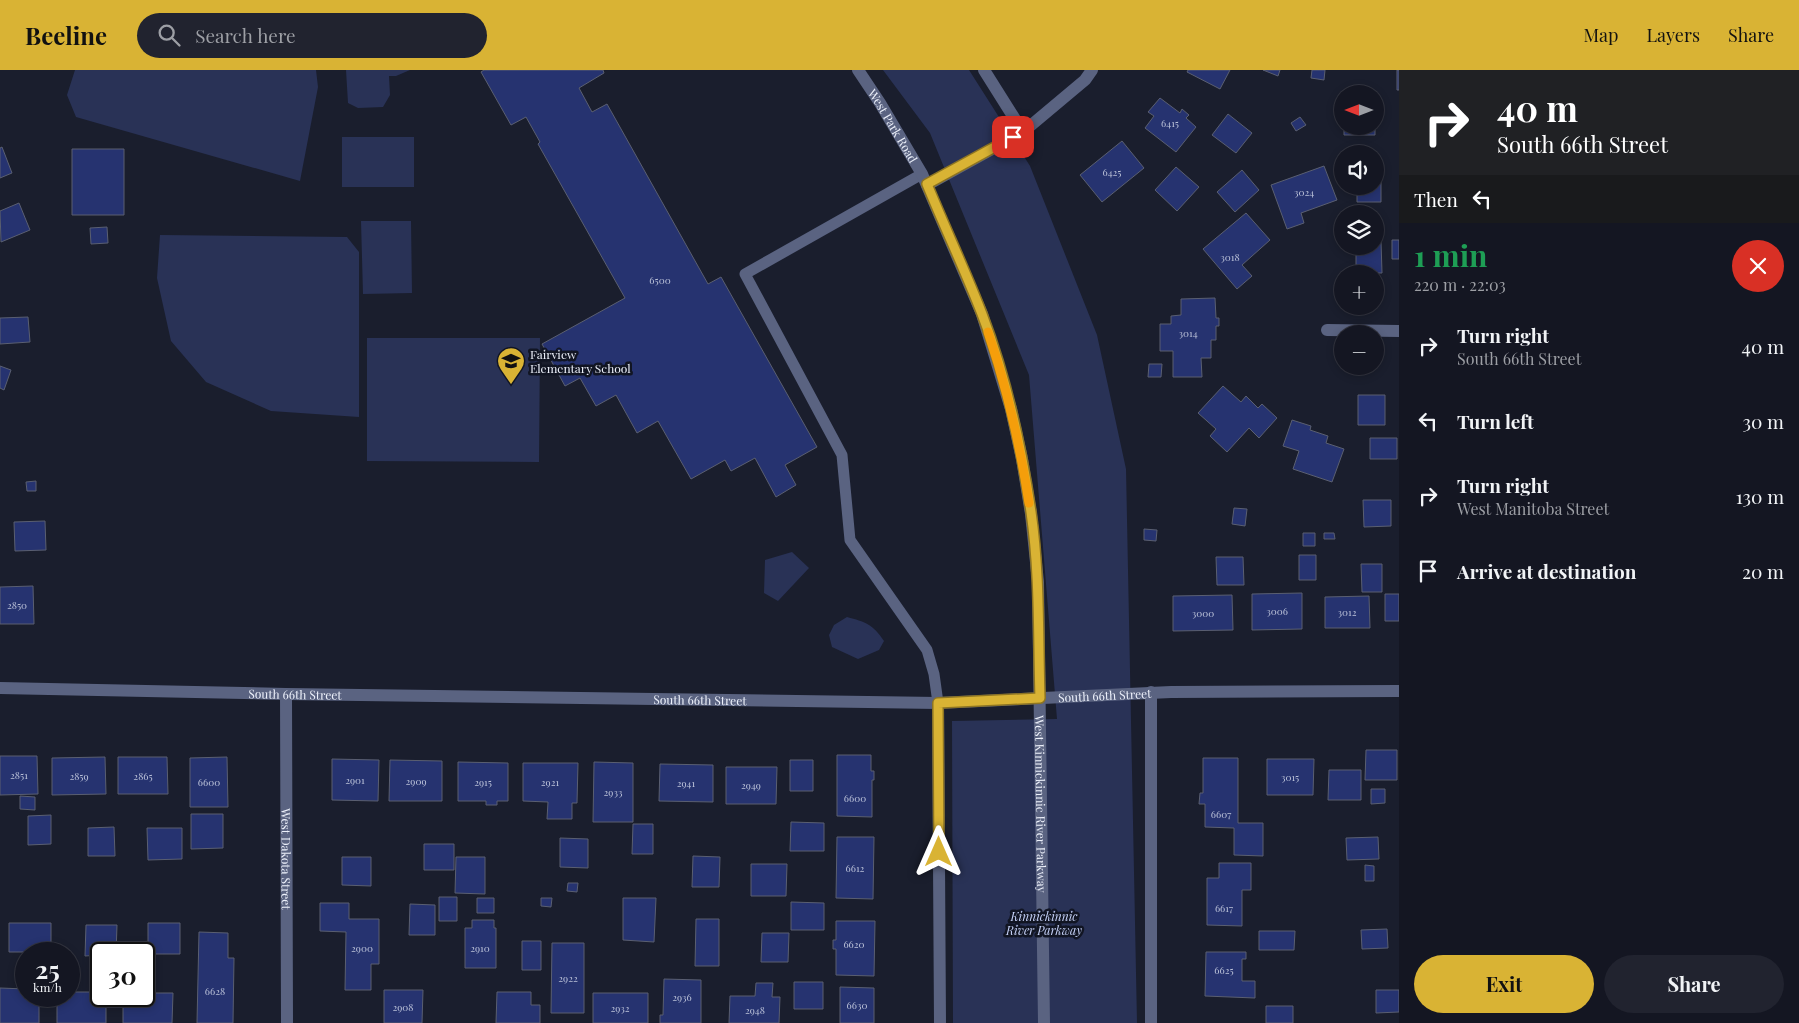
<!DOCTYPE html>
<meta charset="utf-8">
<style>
:root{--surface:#141622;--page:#21232f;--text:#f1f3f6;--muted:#9d9fa5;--line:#333540;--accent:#d9b334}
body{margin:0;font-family:"Playfair Display",serif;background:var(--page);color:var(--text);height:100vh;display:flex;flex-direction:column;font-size:19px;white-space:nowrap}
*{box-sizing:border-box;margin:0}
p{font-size:16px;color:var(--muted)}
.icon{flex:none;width:28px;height:28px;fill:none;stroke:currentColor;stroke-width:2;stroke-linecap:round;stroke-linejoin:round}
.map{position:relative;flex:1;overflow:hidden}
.details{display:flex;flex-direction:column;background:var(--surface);width:400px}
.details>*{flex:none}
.hud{background:#202124;color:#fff;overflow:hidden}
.needle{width:32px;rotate:270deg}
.tools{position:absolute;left:1334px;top:15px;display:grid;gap:10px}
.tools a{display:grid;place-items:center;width:50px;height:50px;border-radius:50%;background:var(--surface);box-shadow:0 2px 8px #0003,0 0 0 1px var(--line);font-size:25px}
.speed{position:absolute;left:15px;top:872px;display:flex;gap:10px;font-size:25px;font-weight:700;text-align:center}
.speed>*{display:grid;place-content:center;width:65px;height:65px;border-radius:50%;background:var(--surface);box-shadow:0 2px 8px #0003,0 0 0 1px var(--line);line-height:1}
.speed small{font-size:12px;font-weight:400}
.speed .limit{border:2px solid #111;border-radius:8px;background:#fff;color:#111}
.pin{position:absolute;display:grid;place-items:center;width:42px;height:42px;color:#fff;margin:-21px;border-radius:10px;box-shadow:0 2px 8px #0006}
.me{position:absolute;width:55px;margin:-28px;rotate:0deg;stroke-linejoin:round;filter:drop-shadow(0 0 4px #0008)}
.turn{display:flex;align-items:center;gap:18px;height:105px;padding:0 15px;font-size:22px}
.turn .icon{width:65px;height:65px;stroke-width:2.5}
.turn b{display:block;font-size:35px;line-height:42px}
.then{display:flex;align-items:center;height:48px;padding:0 15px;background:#0003;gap:10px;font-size:19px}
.round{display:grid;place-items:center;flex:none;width:52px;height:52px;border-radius:26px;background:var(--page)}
.summary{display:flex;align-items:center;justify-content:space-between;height:85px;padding:0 15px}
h1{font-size:30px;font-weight:700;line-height:38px;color:#1e9e55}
.button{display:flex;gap:10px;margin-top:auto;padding:10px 15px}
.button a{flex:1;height:58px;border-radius:30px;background:var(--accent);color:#111;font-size:20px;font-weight:700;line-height:58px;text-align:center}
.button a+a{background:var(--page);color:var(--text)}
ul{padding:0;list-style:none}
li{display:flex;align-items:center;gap:15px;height:75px;padding:0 15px}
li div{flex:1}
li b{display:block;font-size:19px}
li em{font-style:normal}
header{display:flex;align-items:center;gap:30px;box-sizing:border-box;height:70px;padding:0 25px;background:var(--accent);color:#111}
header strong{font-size:24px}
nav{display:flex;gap:28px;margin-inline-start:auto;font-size:18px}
.search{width:350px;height:45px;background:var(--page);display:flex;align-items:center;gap:12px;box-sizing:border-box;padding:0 18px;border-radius:28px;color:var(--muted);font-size:19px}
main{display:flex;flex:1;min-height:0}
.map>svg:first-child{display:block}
</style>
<header>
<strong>Beeline</strong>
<div class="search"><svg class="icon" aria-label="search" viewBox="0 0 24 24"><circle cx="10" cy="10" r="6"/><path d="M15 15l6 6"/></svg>Search here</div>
<nav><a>Map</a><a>Layers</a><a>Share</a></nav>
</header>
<main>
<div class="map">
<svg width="1399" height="953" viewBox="0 0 1399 953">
<rect width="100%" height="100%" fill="#1a1e2d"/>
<path fill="#293256" d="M 75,0 L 316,0 L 318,17 L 300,111 L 76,47 L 67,25 Z
M 346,0 L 410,0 L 396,6 L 389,6 L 390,25 L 383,37 L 358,38 L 348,33 Z
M 883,0 L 969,0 L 1030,96 L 1097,265 L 1126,399 L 1137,953 L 953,953 L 952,651 L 1057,649 L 1029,305 L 930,63 Z
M 342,67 L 414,67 L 414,117 L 342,117 Z
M 361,151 L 411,151 L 412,223 L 363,224 Z
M 160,165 L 347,167 L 359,182 L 359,347 L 271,341 L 206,312 L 171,271 L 157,208 Z
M 367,268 L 540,268 L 539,392 L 367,391 Z
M 792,482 L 809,498 L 778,531 L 764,523 L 765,490 Z
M 847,547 C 865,552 873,554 884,571 L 879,580 L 858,589 L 832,577 L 829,565 L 834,555 Z"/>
<path fill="#263370" stroke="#5a5f71" d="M 484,0 L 603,0 L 604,3 L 579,18 L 592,42 L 607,34 L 708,214 L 721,207 L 817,377 L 785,395 L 796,415 L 776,427 L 755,388 L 731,401 L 725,390 L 691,409 L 658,351 L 637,363 L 616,325 L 596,336 L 580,308 L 565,316 L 542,274 L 625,228 L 538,74 L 540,72 L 526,47 L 511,55 L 481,2 Z
M 1188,0 L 1230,0 L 1220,19 L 1187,2 Z
M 1263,0 L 1280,0 L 1278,6 Z
M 1312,0 L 1325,0 L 1324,10 L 1311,8 Z
M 1397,0 L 1399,0 L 1399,20 L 1397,20 Z
M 1160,28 L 1180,43 L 1182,39 L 1189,45 L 1186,48 L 1196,57 L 1176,82 L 1145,58 L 1154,46 L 1148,42 Z
M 1228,44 L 1252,63 L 1236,83 L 1212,65 Z
M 1300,47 L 1306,55 L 1296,61 L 1291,53 Z
M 1344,56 L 1375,56 L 1375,65 L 1344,65 Z
M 1122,71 L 1144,98 L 1102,132 L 1080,105 Z
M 2,77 L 12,103 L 0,108 L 0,78 Z
M 72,79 L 124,79 L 124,145 L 72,145 Z
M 1324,96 L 1337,130 L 1301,143 L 1304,153 L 1287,159 L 1271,115 Z
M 1176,97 L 1199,117 L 1177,141 L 1155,120 Z
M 1242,100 L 1259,120 L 1235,142 L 1217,122 Z
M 1375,100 L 1381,100 L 1381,132 L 1357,132 L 1357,116 L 1375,116 Z
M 19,133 L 30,160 L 1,172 L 0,141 Z
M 1246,143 L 1270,170 L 1242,195 L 1252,206 L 1237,219 L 1203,179 Z
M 107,157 L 108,173 L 91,174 L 90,158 Z
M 1392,170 L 1399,170 L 1399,189 L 1392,189 Z
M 1375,171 L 1381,171 L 1382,203 L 1356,203 L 1356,176 L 1375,176 Z
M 1215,228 L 1216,248 L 1219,248 L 1219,256 L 1216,256 L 1216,270 L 1211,270 L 1211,288 L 1201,288 L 1202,307 L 1173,307 L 1173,281 L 1160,281 L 1160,254 L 1171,254 L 1171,246 L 1181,245 L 1181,229 Z
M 28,247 L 30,272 L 0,274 L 0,248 Z
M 1149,294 L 1162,294 L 1161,307 L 1148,307 Z
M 0,296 L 11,300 L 4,320 L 0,318 Z
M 1223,316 L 1241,332 L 1246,326 L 1258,338 L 1262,334 L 1277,348 L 1259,368 L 1249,358 L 1227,382 L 1210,366 L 1216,359 L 1198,343 Z
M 1358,325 L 1385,325 L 1385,355 L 1358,355 Z
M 1292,350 L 1311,356 L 1310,360 L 1328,366 L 1326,373 L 1344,379 L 1332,412 L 1293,399 L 1299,381 L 1283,376 Z
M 1370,368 L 1397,368 L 1397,389 L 1370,389 Z
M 36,411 L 36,421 L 27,421 L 26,412 Z
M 1363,430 L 1391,430 L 1391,456 L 1364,457 Z
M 1234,438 L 1247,439 L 1245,456 L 1232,454 Z
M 45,451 L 46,480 L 15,481 L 14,452 Z
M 1144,459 L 1157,460 L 1156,471 L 1144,470 Z
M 1303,463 L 1315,463 L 1315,476 L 1303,476 Z
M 1324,463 L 1334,463 L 1335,469 L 1324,469 Z
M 1299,485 L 1316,485 L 1316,510 L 1299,510 Z
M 1216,487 L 1243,487 L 1244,515 L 1217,515 Z
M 1361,494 L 1382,494 L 1382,522 L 1362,522 Z
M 33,516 L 34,554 L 0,554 L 0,517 Z
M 1302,523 L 1302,559 L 1252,560 L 1252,524 Z
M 1385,524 L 1399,524 L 1399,551 L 1385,551 Z
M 1232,525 L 1233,560 L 1173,561 L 1173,526 Z
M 1369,526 L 1370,558 L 1325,558 L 1325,527 Z
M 1366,680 L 1397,680 L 1397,710 L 1365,710 Z
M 837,685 L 871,685 L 871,701 L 874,701 L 874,710 L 872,710 L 872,747 L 837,746 Z
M 0,686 L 37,686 L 38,724 L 0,725 Z
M 105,687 L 106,724 L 52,725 L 52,688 Z
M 118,687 L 167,687 L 168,724 L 118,724 Z
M 227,687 L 228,737 L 190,737 L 190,688 Z
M 1203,688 L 1238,688 L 1238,753 L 1263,753 L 1263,786 L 1234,785 L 1234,758 L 1205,757 L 1205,734 L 1199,734 L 1200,723 L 1203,723 Z
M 332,689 L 379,690 L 378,731 L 332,730 Z
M 1267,689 L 1314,689 L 1313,725 L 1267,725 Z
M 390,690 L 442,691 L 442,731 L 389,731 Z
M 790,690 L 813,690 L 813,721 L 790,721 Z
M 458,692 L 508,693 L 508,731 L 497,731 L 497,735 L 486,735 L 486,731 L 458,731 Z
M 594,692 L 633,693 L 633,752 L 593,752 Z
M 523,693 L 578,693 L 577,733 L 572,733 L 572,749 L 547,749 L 548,732 L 523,731 Z
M 660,694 L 713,695 L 713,732 L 659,731 Z
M 726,697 L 777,697 L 776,734 L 726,734 Z
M 1329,700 L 1361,700 L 1361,730 L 1328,730 Z
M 1371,719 L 1385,719 L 1385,733 L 1371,734 Z
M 20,726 L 35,727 L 35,740 L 20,739 Z
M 191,744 L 223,744 L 223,778 L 191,779 Z
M 51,745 L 51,774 L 28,775 L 28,746 Z
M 791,752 L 824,753 L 824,781 L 790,781 Z
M 633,754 L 653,754 L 653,784 L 632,784 Z
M 114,757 L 115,786 L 88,786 L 88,758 Z
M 147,758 L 182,758 L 182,789 L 148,790 Z
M 837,767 L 874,767 L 873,829 L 836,828 Z
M 1378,767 L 1379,789 L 1347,790 L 1346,768 Z
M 560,768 L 588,769 L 588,798 L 560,797 Z
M 424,774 L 454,774 L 454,800 L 424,800 Z
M 693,786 L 720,787 L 719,817 L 692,817 Z
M 342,787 L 371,787 L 371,816 L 342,815 Z
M 456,787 L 485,787 L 485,824 L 455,823 Z
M 1219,793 L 1251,793 L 1251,820 L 1242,820 L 1242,856 L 1207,855 L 1207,808 L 1219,808 Z
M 751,794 L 787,794 L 786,826 L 751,826 Z
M 1365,795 L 1374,796 L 1374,811 L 1365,811 Z
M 568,813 L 578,813 L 577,822 L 567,821 Z
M 439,827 L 457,827 L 457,851 L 439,851 Z
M 477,828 L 494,828 L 494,843 L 477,843 Z
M 541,828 L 552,828 L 551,837 L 541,836 Z
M 623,828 L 656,828 L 654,872 L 623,870 Z
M 791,832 L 824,833 L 824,860 L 791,860 Z
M 320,833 L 349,833 L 349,849 L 379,849 L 379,894 L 371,894 L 371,920 L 345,920 L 346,862 L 320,861 Z
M 410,834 L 435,835 L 435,865 L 409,865 Z
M 696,849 L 719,849 L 719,896 L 695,896 Z
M 472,850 L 494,850 L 494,858 L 496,858 L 496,898 L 465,898 L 465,858 L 472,858 Z
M 836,851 L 875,851 L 874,906 L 836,905 L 836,879 L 833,879 L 833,870 L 836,870 Z
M 9,853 L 51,853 L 51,882 L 9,882 Z
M 148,853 L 180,853 L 180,884 L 148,884 Z
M 86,855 L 117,855 L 116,884 L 85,886 Z
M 1387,859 L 1388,878 L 1362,879 L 1361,860 Z
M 1259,861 L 1295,861 L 1294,880 L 1259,880 Z
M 199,862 L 228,863 L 228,888 L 234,888 L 233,953 L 197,953 Z
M 762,863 L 789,863 L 788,892 L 761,892 Z
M 522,871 L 541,871 L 541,900 L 522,900 Z
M 552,873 L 584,873 L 584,943 L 551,943 Z
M 1206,882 L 1246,882 L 1246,889 L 1242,889 L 1242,911 L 1255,911 L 1255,928 L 1205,926 Z
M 664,909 L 701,910 L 701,953 L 660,953 L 660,945 L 663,945 Z
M 794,912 L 823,912 L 823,939 L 794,939 Z
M 756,913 L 773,913 L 772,927 L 780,927 L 779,953 L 729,953 L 730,926 L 755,926 Z
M 840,917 L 874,918 L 874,953 L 840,953 Z
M 0,918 L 26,919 L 26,926 L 39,926 L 39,953 L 0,953 Z
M 384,920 L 423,920 L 422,953 L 384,953 Z
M 1376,920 L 1399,920 L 1399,942 L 1376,943 Z
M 69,922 L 101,922 L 101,926 L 106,926 L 106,953 L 57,953 L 57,926 L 69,926 Z
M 497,922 L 531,922 L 531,935 L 540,935 L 540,953 L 496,953 Z
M 144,923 L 173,923 L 172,953 L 123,953 L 123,926 L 144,926 Z
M 593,923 L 648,923 L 648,953 L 593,953 Z
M 1266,936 L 1293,936 L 1293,953 L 1266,953 Z"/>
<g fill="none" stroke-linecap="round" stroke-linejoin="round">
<path stroke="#5a6381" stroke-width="11" d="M 922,104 L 745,204 L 842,385 L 850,470 L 927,580 L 934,604 L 938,633"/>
<g stroke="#5a6381" stroke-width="12">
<path id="s1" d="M 858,0 L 880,33 L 922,104 L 982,244 L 1011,339 L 1022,389 L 1031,444 L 1038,512 L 1044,953"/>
<path d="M 984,0 L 1023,62"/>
<path d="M 927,115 L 1023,62 L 1085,10 L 1092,0"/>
<path d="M 1327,260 L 1399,261"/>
<path id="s2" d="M 0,618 L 286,624 L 938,633 L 1171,622 L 1399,621"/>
<path id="s3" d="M 286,624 L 287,953"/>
<path d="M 938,633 L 940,953"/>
<path d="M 1151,953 L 1151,622"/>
</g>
</g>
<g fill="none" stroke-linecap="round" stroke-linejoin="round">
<g stroke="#8d7422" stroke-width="12">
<path id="route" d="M 939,782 L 938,633 L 1040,628 C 1038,566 1040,504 1031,442 C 1021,375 1006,307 982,244 C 965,200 945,158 927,114 L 1013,67"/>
</g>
<use href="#route" stroke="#d9b334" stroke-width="9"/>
<path stroke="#f59e0b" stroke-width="9" d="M 988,262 C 1007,318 1020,375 1029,433"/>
</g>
<defs>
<g id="school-pin" transform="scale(1.4375)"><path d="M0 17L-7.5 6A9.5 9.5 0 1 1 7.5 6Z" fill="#d9b334" stroke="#111523"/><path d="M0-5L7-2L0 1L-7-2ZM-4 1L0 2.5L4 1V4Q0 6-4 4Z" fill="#111"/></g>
</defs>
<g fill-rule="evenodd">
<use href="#school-pin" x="511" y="291"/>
</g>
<g text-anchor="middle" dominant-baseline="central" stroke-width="5" stroke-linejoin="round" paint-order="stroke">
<g font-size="10" fill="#bac1d8">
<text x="1170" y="53">6415</text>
<text x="1112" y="102">6425</text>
<text x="1304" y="122">3024</text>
<text x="1230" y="187">3018</text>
<text x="660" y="210">6500</text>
<text x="1188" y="263">3014</text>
<text x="17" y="535">2850</text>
<text x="1277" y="541">3006</text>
<text x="1347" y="542">3012</text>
<text x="1203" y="543">3000</text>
<text x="19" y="705">2851</text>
<text x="79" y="706">2859</text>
<text x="143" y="706">2865</text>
<text x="1290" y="707">3015</text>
<text x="355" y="710">2901</text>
<text x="416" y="711">2909</text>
<text x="209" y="712">6600</text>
<text x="483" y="712">2915</text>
<text x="550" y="712">2921</text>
<text x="686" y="713">2941</text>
<text x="751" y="715">2949</text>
<text x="613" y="722">2933</text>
<text x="855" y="728">6600</text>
<text x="1221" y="744">6607</text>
<text x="855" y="798">6612</text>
<text x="1224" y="838">6617</text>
<text x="854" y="874">6620</text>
<text x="362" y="878">2900</text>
<text x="480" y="878">2910</text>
<text x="1224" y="900">6625</text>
<text x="568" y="908">2922</text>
<text x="215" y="921">6628</text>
<text x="682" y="927">2936</text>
<text x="857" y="935">6630</text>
<text x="403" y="937">2908</text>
<text x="620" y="938">2932</text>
<text x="755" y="940">2948</text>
</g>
<g font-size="12" fill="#ecf0fa" stroke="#111523">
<text stroke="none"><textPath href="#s1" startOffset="66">West Park Road</textPath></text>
<text stroke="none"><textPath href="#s2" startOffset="295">South 66th Street</textPath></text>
<text stroke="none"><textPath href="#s2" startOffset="1105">South 66th Street</textPath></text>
<text stroke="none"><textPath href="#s2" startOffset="700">South 66th Street</textPath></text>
<text stroke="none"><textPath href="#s1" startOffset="771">West Kinnickinnic River Parkway</textPath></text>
<text stroke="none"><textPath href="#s3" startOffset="165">West Dakota Street</textPath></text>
</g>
<g font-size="12" fill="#ecf0fa" stroke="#111523" text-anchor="start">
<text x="530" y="284">Fairview<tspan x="530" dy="14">Elementary School</tspan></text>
</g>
<g font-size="12" font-style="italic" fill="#c6d2f8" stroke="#111523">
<text x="1044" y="846">Kinnickinnic<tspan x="1044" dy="14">River Parkway</tspan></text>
</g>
</g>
</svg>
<div class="tools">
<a><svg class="needle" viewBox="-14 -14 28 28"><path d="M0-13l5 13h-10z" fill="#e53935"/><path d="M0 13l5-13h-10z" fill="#9d9fa5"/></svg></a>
<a><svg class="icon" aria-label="sound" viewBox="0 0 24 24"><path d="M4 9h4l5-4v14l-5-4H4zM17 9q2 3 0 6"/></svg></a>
<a><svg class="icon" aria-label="layers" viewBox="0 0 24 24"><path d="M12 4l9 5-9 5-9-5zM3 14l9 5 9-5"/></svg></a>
<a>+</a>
<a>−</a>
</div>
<div class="speed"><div>25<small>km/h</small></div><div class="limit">30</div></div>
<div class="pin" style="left:1013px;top:67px;background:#d93025"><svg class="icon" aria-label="arrive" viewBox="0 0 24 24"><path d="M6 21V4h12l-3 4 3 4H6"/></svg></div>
<svg class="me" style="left:939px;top:782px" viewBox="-20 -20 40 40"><path d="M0-17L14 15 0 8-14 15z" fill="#d9b334" stroke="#fff" stroke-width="4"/></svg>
</div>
<section class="details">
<div class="hud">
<div class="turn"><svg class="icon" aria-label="right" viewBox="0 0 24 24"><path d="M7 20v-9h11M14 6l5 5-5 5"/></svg><div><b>40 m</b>South 66th Street</div></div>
<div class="then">Then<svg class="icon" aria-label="left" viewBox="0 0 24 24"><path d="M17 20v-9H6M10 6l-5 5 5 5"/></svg></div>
</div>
<div class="summary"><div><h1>1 min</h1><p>220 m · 22:03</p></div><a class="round" style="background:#d93025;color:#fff"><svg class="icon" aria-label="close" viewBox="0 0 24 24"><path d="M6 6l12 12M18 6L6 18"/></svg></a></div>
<ul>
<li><svg class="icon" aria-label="right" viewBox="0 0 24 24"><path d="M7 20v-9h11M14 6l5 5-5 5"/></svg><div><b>Turn right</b><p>South 66th Street</p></div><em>40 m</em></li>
<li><svg class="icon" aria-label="left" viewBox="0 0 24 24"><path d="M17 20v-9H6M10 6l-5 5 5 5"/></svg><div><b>Turn left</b></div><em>30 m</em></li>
<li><svg class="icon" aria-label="right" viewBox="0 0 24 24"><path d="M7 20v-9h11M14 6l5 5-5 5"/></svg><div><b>Turn right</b><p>West Manitoba Street</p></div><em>130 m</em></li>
<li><svg class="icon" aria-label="arrive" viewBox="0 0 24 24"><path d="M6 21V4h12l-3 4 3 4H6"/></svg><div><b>Arrive at destination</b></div><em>20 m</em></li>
</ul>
<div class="button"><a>Exit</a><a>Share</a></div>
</section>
</main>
